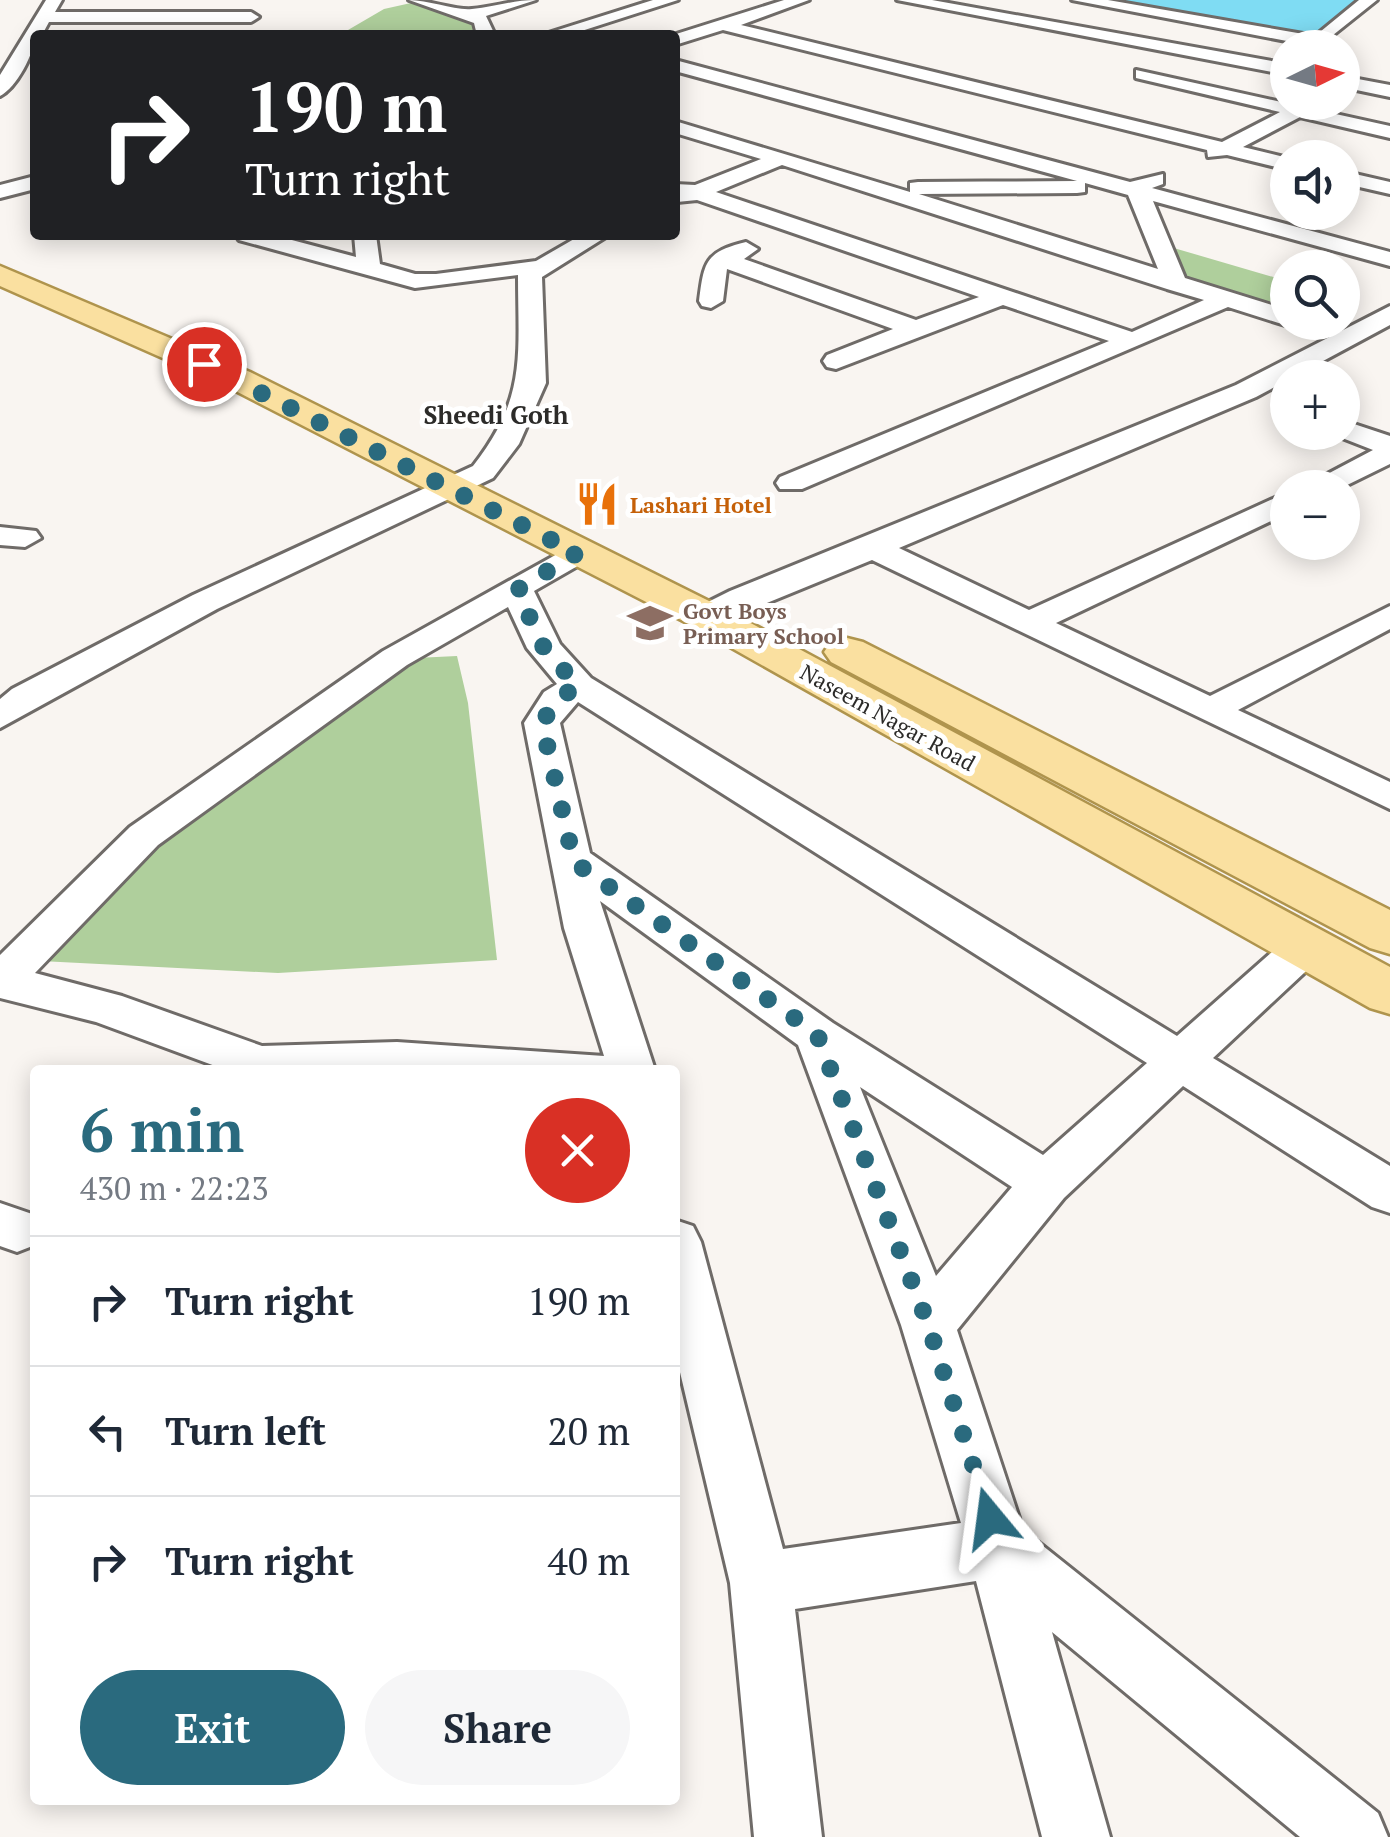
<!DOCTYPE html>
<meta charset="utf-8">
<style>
:root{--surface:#fff;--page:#f6f6f7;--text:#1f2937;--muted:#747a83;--line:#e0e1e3;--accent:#2a6a7e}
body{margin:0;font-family:"PT Serif",serif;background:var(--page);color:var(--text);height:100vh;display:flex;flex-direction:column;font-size:38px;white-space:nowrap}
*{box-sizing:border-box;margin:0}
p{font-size:32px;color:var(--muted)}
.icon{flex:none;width:55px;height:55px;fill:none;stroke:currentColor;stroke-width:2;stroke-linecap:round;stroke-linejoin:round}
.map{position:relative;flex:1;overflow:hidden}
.sheet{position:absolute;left:30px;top:1065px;width:650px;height:740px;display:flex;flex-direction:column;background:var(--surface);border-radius:10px;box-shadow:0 5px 25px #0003}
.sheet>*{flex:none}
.banner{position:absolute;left:30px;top:30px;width:650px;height:210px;border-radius:10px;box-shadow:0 5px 25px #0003;background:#202124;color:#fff;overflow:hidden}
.needle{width:65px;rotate:85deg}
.fabs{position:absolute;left:1270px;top:30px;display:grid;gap:20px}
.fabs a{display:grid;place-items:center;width:90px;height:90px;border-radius:50%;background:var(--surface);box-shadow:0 5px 25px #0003;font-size:50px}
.pin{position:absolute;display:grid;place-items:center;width:85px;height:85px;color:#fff;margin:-42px;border:5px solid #fff;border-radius:50%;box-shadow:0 2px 10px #0007}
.me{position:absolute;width:110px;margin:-55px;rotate:344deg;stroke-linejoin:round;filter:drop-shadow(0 0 8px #0008)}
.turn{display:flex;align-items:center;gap:35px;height:210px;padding:0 50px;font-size:45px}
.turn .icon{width:130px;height:130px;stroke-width:2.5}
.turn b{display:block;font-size:70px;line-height:85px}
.round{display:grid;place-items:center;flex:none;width:105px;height:105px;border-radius:52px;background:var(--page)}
.overview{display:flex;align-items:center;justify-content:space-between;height:170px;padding:0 50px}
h1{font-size:60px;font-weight:700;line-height:75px;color:var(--accent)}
.primary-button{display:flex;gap:20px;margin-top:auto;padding:20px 50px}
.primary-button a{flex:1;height:115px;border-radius:60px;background:var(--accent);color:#fff;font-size:40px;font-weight:700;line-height:115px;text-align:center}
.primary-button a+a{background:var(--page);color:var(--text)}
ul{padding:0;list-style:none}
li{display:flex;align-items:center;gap:30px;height:130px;padding:0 50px;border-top:2px solid var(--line)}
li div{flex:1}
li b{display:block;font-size:38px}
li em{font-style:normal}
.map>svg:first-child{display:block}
</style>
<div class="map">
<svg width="1390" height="1837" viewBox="0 0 1390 1837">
<rect width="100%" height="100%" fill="#f9f5f1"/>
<path fill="#afcf9c" d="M 420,1 L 470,15 L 486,35 L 348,30 L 384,9 Z
M 1160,244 L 1287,281 L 1287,318 L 1176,284 Z
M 457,656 L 468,703 L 497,960 L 278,973 L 21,960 L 144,836 L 395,659 Z"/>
<path fill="#7fdcf3" d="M 1080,0 L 1369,0 L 1318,42 Z"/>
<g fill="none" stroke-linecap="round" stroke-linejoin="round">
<g stroke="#6f6b68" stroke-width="6">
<path id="minor" d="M 46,0 L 62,0 L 55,12 L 251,12 L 259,17 L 251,22 L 49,22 L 42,35 L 35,35 C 35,53 16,88 0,96 L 0,75 Z
M 409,0 C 429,0 456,11 472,9 C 495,7 513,0 536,0 L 486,16 L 495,35 L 477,35 L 474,23 Z
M 653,0 L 678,0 L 569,35 L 542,35 Z
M 784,0 L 809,0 L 741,25 L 1222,142 L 1280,112 L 1136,78 L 1136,70 L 1390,126 L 1390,138 L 1300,117 L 1243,147 L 1288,158 L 1288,170 L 1227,155 L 1208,157 L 1207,150 L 723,30 L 675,45 L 673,35 Z
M 897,0 L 932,0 L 1288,64 L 1288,75 Z
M 1072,0 L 1108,0 L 1315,36 L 1359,0 L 1377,0 L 1318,47 Z
M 675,60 L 1130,182 L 1163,174 L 1163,184 L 1152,188 L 1390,252 L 1390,266 L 1153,201 L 1185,278 L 1288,310 L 1288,322 L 1297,323 L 1288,326 L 1228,307 L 802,489 L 780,489 L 776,483 L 780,477 L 1109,341 L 1003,305 L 836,369 L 827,367 L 823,361 L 827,355 L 893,329 L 727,269 L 723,301 L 711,308 L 702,306 L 699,301 C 704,262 705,252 746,242 L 758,249 L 744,259 L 916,320 L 979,297 L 697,200 L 677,202 L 675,184 L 695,185 L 761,159 L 675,133 L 675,121 L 910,192 L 910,183 L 918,182 L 1077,181 L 675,71 ZM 782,165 L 1167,289 L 1204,300 L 1132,332 L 716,192 ZM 1085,183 L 1128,195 L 1158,269 L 919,194 L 1077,193 L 1085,192 Z
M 1342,76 L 1390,85 L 1390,97 L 1342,87 Z
M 1342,171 L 1390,182 L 1390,194 L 1342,183 Z
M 35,176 L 35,189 L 0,198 L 0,185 Z
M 236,235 L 273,235 L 356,257 L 354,235 L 376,235 L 380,264 L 415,274 L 436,274 L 536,261 L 581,235 L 609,235 L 542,277 L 546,383 L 519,444 L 493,478 L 217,609 L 0,728 L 0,699 L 12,689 L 193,595 L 473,466 C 527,397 518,357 518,275 L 415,288 L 239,240 Z
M 1390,306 L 1390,325 L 1256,397 L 899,548 L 1029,610 L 1288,492 L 1288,513 L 1056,623 L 1210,696 L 1390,606 L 1390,629 L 1238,710 L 1390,782 L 1390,809 L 872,560 L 718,623 L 694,623 L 689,616 L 694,609 L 730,591 L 1236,385 Z
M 1342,420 L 1390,436 L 1390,464 L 1341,488 L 1301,488 L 1373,450 L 1332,434 L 1342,432 Z
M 0,527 L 36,531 L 41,538 L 25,547 L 0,545 Z
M 577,543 L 588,546 L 593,553 L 588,560 L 534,591 L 560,644 L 591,678 L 1177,1036 L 1290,936 L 1305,932 L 1320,936 L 1327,947 L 1320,958 L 1213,1058 L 1390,1166 L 1390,1213 L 1372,1207 L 1183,1086 L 1064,1198 L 957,1330 L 1023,1530 L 1378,1813 L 1388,1837 L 1300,1837 L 1052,1632 L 1110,1837 L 1042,1837 L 976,1581 L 795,1609 L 822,1837 L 754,1837 L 730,1583 L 675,1351 L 675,1220 L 693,1226 L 701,1242 L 783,1549 L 961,1523 L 901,1325 L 798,1045 L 600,901 L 655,1070 L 226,1070 L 96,1022 L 0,998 L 0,955 L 130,827 L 383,651 ZM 508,607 L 527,648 L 557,684 L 544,692 L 524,723 L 564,928 L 604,1056 L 397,1042 L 262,1046 L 122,996 L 35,973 L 158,845 L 407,665 ZM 578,702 L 1147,1063 L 1043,1155 L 833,1023 L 590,853 L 560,723 ZM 860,1087 L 1012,1187 L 936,1276 Z
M 0,1203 L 35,1215 L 35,1245 L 17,1252 L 0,1246 Z"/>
</g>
<g stroke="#af944d" stroke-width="5">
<path id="primary" d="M 0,266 L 250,372 L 721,607 L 1390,967 L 1390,1014 L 1370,1008 L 691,625 L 226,386 L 0,286 Z
M 847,638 L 863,642 L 1390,910 L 1390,954 L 1370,948 L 831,662 L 824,652 L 831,642 Z"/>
</g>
<use href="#minor" fill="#fff" fill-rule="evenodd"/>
<use href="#primary" fill="#fae0a0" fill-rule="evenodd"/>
</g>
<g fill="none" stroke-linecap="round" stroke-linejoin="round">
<path stroke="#2a6a7e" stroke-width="18" stroke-dasharray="0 32.4" d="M 204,364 L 577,553 L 517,590 L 544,648 L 578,686 L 556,700 L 542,723 L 574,862 L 817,1034 L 928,1324 L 990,1518"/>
</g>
<defs>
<g id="restaurant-bare" transform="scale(3.45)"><path d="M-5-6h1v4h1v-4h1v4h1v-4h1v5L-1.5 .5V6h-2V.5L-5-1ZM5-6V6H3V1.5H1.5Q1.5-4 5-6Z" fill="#e8710a" stroke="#fff" stroke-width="2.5" paint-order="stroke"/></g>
<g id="school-bare" transform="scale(3.45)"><path d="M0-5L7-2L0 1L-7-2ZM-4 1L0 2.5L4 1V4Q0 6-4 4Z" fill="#8d6e63" stroke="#fff" stroke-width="2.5" paint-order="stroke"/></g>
</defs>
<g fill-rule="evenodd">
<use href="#restaurant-bare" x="597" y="504"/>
<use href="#school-bare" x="650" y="623"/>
</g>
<g text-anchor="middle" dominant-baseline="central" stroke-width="10" stroke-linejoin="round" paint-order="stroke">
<g font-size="22" font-weight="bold" fill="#c56008" stroke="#fff" text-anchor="start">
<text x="630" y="504">Lashari Hotel</text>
</g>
<g font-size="22" font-weight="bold" fill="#785e54" stroke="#fff" text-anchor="start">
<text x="683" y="610">Govt Boys<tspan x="683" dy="25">Primary School</tspan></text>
</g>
<g font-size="22" fill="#2c2b29" stroke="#fff">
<text transform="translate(888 717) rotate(29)">Naseem Nagar Road</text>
</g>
<g font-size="25" font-weight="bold" fill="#2c2b29" stroke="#fff">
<text x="496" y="414">Sheedi Goth</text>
</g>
</g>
</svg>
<div class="fabs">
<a><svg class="needle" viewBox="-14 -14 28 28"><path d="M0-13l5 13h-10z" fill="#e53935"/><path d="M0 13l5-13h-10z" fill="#747a83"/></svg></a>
<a><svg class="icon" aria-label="sound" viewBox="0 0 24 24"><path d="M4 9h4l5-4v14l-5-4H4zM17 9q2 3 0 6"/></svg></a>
<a><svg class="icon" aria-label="search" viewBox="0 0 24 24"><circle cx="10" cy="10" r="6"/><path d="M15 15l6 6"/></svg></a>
<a>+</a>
<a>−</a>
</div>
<div class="pin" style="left:204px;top:364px;background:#d93025"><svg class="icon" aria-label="arrive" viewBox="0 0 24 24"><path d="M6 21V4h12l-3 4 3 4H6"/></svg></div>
<svg class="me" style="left:990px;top:1518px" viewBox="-20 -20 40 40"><path d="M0-17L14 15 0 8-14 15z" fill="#2a6a7e" stroke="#fff" stroke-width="4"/></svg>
<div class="banner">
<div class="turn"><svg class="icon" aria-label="right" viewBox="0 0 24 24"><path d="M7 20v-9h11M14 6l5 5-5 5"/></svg><div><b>190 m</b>Turn right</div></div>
</div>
<section class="sheet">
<div class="overview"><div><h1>6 min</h1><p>430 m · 22:23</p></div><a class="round" style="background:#d93025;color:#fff"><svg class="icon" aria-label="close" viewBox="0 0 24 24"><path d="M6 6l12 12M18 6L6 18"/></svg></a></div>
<ul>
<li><svg class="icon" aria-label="right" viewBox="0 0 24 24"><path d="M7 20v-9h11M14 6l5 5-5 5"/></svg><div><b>Turn right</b></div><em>190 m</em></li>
<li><svg class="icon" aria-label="left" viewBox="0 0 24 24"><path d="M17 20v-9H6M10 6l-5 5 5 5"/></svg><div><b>Turn left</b></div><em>20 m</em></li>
<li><svg class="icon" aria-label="right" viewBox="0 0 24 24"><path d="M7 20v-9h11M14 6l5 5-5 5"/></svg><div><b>Turn right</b></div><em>40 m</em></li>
</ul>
<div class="primary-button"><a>Exit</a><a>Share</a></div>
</section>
</div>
